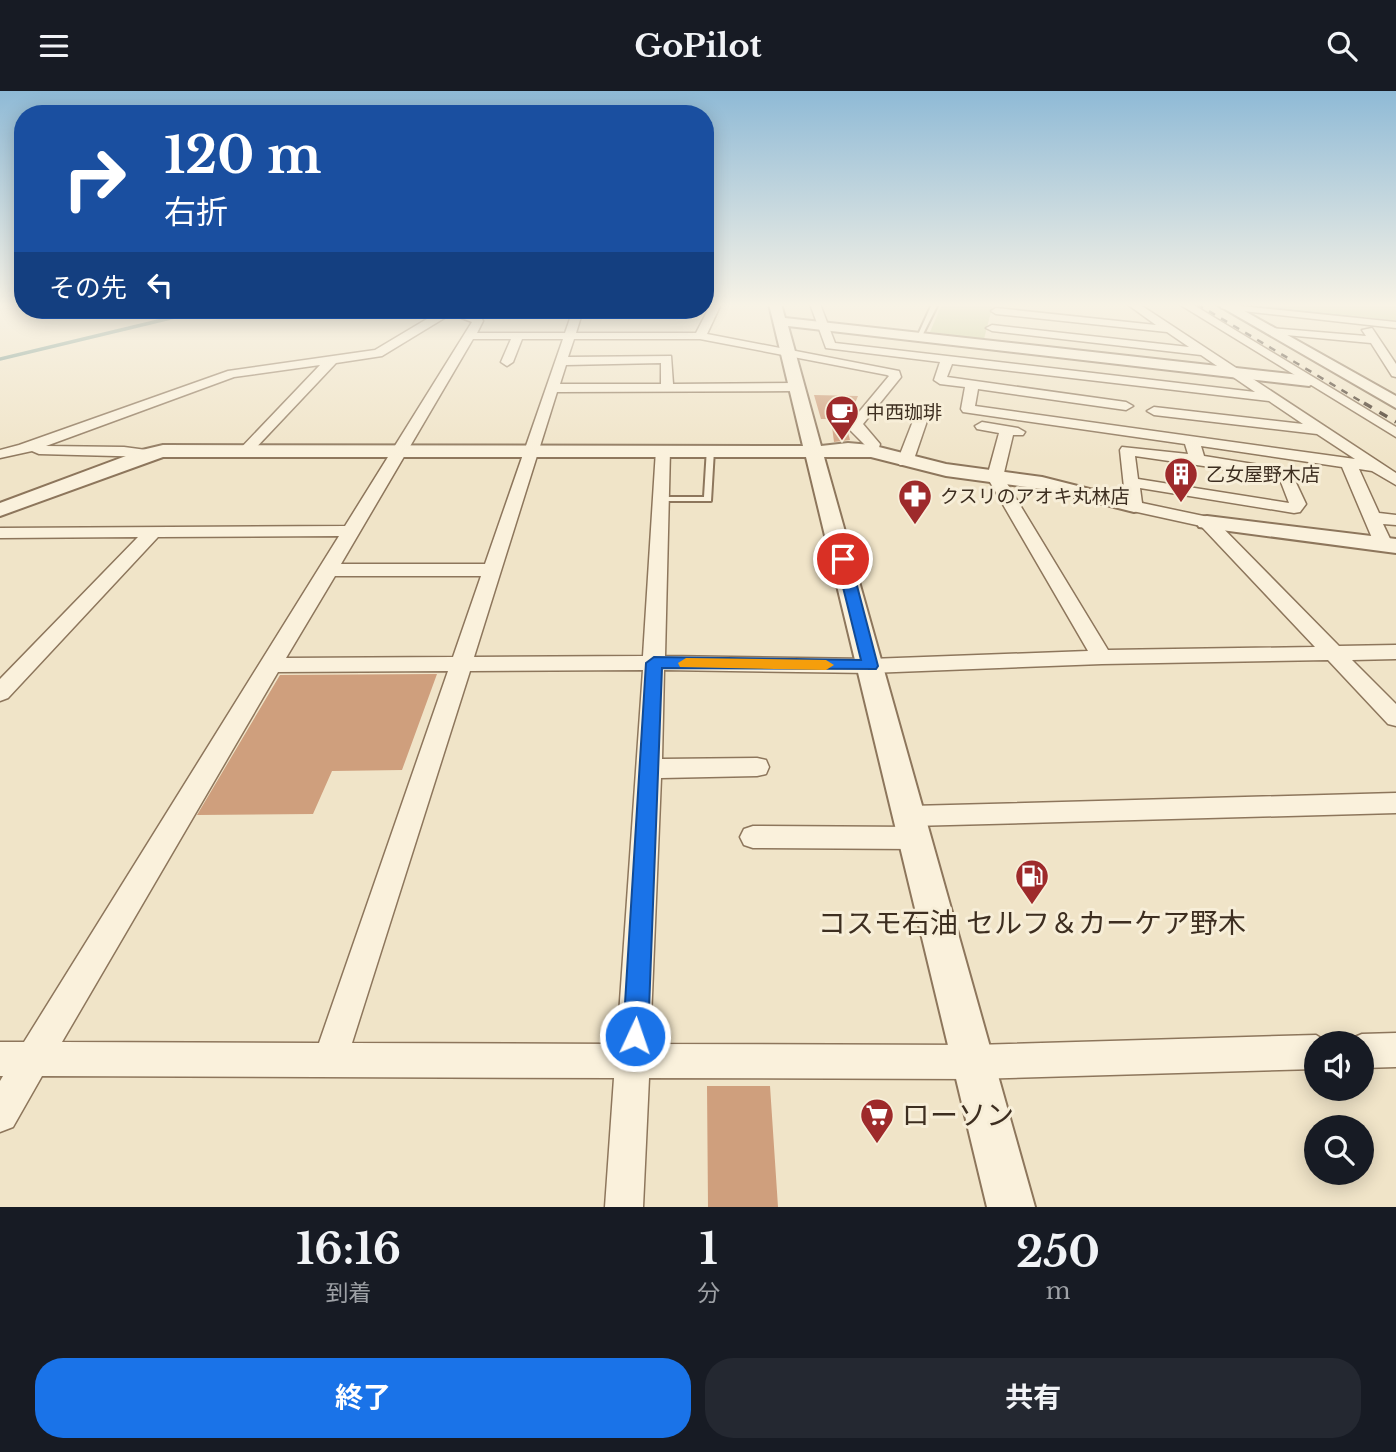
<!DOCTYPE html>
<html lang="ja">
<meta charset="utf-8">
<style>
:root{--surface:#171b24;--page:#242831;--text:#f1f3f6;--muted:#9ea1a6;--accent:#1a73e8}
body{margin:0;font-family:"Libre Baskerville","Noto Sans JP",serif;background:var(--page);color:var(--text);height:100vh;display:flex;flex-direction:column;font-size:26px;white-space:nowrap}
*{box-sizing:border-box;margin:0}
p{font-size:23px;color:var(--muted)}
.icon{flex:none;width:38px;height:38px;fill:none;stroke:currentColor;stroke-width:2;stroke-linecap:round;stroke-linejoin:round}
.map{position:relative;height:1116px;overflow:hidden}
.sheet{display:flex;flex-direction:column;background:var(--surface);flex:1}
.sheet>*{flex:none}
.hud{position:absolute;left:14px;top:14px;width:700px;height:214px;border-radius:28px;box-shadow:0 4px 18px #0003;background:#1a4fa0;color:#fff;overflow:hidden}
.tools{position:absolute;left:1304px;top:940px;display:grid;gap:14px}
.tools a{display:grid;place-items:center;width:70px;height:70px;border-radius:50%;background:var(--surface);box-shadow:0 4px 18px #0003;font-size:35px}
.pin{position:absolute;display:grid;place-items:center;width:60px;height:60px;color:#fff;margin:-30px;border:4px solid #fff;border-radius:50%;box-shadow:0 2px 7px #0007}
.me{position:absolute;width:77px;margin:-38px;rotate:3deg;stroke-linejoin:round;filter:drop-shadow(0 0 5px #0008)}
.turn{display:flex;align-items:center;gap:24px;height:147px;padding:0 35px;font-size:32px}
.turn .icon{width:91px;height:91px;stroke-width:2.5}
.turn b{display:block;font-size:49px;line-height:60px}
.then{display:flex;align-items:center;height:66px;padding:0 35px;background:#0003;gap:14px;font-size:26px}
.eta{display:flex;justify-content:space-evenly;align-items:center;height:119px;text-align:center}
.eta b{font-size:42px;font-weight:700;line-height:49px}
.action{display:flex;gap:14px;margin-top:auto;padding:14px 35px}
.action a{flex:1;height:80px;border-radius:28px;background:var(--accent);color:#fff;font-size:28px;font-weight:700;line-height:80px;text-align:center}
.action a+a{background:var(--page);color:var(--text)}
header{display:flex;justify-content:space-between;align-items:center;height:91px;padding:0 35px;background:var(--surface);font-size:32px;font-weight:700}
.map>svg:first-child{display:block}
</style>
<header><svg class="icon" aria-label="menu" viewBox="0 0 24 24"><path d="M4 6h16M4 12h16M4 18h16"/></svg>GoPilot<svg class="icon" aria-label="search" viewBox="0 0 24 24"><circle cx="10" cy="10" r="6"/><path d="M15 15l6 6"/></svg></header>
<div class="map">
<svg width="1396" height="1116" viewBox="0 0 1396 1116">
<rect width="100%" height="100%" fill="#f0e4c8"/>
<path fill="#c9cf9b" d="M 942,213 L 993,213 L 984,248 L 930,241 Z
M 1242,213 L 1396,213 L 1396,230 Z"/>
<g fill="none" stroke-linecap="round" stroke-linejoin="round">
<path stroke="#6f938a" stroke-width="3.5" d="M 1236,214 L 1363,228
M 0,268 L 204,219"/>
</g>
<path fill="#cf9f7d" d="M 814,304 L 858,305 L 846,334 L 850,349 L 834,351 L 831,328 L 821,328 Z
M 437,583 L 402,679 L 332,680 L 313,723 L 197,724 L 280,584 Z
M 707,995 L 770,995 L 778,1116 L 708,1116 Z"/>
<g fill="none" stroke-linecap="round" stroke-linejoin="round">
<g stroke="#8d765c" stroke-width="4">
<path id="service" d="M 932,213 L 938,213 L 922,245 L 917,246 Z
M 707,357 L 714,359 L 711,410 L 659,410 L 658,408 L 662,406 L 704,406 Z"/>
</g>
<g stroke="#8d765c" stroke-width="3">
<path id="minor" d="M 711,213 L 721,213 L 707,243 L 899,280 L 901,286 L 863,333 L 880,353 L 878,360 L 871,364 L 866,363 L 865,354 L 851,340 L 849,333 L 889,285 L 887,284 L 700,248 L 574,248 L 568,266 L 671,265 L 673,293 L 796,292 L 802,296 L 796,300 L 557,301 L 474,566 L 643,565 L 656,359 L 663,355 L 670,359 L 665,565 L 870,568 L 1088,560 L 987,386 L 999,342 L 977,338 L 975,335 L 982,331 L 1018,337 L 1025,341 L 1023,344 L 1013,344 L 1003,386 L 1108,559 L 1315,556 L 1201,435 L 1128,419 L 1126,415 L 1120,359 L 1122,356 L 1188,363 L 1185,353 L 963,321 L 961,318 L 965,296 L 940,293 L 934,289 L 940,271 L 826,257 L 810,213 L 820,213 L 835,252 L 1255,301 L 1201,264 L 992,240 L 986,237 L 992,234 L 1189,256 L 1167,241 L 996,223 L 991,220 L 996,217 L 1156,234 L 1127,213 L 1139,213 L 1396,382 L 1396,394 L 1372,380 L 1359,378 L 1379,422 L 1396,424 L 1396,434 L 1383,433 L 1393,454 L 1384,459 L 1375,454 L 1342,376 L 1201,355 L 1204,365 L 1290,379 L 1306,413 L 1300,421 L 1294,422 L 1140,397 L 1142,412 L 1213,427 L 1339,555 L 1396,554 L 1396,568 L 1352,569 L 1396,613 L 1396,635 L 1388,633 L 1328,569 L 1102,573 L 870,582 L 664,579 L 662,668 L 757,667 L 766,669 L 769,676 L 766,683 L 757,685 L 661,687 L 650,953 L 974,954 L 1316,944 L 1329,952 L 1316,952 L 1316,978 L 974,988 L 649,987 L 643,1116 L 605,1116 L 614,987 L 42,985 L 13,1036 L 0,1041 L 0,990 L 3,985 L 0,985 L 0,951 L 24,951 L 339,445 L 158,446 L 8,607 L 0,610 L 0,588 L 138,446 L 0,447 L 0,437 L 345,435 L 472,231 L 451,223 L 382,265 L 336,272 L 250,363 L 245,364 L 238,360 L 320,274 L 234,286 L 46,355 L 124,356 L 154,360 L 156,363 L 154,366 L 39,363 L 32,360 L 0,367 L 0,359 L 19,354 L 228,280 L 375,259 L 442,219 L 460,219 L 482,228 L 483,230 L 477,242 L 565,242 L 573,219 L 583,219 L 576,242 L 696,242 ZM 473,248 L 511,248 L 501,271 L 507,275 L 513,271 L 522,248 L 563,248 L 485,473 L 341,473 ZM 661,272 L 661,293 L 560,293 L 566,274 ZM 952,273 L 1269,310 L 1303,333 L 1154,316 L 1147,320 L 1154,324 L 1317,343 L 1355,368 L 975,315 L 978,298 L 1126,319 L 1133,315 L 1126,311 L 947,286 ZM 1135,365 L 1279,386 L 1289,412 L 1138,388 ZM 335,485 L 481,485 L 453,566 L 286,567 ZM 643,579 L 617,953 L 352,952 L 470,580 ZM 448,580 L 319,952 L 62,951 L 278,581 Z
M 1179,213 L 1192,213 L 1396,336 L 1396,346 Z
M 1221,213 L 1396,231 L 1396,237 L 1225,218 L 1221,217 Z
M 1270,237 L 1366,245 L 1362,239 L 1372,237 L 1396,273 L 1396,286 L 1392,285 L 1371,252 L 1266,242 L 1266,238 Z
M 920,326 L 927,330 L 913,371 L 910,374 L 900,374 L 897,371 L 913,330 Z
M 1396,702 L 1396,722 L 911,735 L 902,732 L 898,725 L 902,718 L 911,715 Z
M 753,735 L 916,736 L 925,739 L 929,747 L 925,755 L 916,758 L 753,757 L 744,754 L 740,746 L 744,738 Z
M 1396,942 L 1396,976 L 1362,977 L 1362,952 L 1349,952 L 1350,948 L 1362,943 Z"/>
</g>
<g stroke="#8d765c" stroke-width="4">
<path id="tertiary" d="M 769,213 L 781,213 L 785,227 L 1309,285 L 1317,290 L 1309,295 L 788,235 L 821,355 L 848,352 L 871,354 L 946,373 L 1042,386 L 1141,411 L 1144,415 L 1141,419 L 1134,421 L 1042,398 L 946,385 L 871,366 L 824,366 L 1035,1116 L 987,1116 L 806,366 L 163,366 L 0,425 L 0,412 L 142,359 L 163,354 L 803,355 Z
M 1216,213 L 1232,213 L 1396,305 L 1396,317 Z
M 1207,425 L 1396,448 L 1396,462 L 1199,436 L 1196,431 L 1199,426 Z"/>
</g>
<use href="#service" fill="#faf1dc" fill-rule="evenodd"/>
<use href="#minor" fill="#faf1dc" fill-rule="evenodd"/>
<use href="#tertiary" fill="#faf1dc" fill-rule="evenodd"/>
<path stroke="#3d2e20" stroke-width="2.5" stroke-dasharray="7 7" stroke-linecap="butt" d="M 1197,213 L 1367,314"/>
<path stroke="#3d2e20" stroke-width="3.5" stroke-dasharray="9 9" stroke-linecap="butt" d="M 1364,312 L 1396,331"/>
</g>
<linearGradient id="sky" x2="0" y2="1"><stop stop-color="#8fbad6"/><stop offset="0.58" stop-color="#f8f3e6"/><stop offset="1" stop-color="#f8f3e6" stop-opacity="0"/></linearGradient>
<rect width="1396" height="369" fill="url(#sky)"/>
<path fill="#1a73e8" stroke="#114b97" stroke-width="2" d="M 843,464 L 850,468 L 878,575 L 876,578 L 662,577 L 648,945 L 644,954 L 635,957 L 626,954 L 623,945 L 646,572 L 654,566 L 861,569 L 836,468 Z"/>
<path fill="#f59e0b" d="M 686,567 L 826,569 L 834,574 L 826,579 L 680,576 L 678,572 Z"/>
<defs>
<g id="cafe-pin" transform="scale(1.75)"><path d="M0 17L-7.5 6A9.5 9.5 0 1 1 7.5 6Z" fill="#9e2a2b" stroke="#f7eed8"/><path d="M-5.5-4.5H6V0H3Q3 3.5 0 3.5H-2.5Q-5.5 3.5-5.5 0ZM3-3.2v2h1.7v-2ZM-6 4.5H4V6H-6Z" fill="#fff"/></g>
<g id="building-pin" transform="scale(1.75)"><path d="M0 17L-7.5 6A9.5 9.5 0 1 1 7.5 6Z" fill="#9e2a2b" stroke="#f7eed8"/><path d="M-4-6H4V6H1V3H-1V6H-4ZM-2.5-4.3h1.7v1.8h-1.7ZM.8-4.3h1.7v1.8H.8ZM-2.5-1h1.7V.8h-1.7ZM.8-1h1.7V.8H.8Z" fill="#fff"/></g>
<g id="pharmacy-pin" transform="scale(1.75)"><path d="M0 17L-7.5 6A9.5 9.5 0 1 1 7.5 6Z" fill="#9e2a2b" stroke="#f7eed8"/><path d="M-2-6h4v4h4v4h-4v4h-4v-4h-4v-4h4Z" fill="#fff"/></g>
<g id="fuel-pin" transform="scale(1.75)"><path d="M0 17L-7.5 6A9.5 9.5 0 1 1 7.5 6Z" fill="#9e2a2b" stroke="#f7eed8"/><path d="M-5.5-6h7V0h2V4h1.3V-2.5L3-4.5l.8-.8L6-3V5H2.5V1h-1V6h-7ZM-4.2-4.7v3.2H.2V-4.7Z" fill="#fff"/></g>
<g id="supermarket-pin" transform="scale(1.75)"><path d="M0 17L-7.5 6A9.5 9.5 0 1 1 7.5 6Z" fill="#9e2a2b" stroke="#f7eed8"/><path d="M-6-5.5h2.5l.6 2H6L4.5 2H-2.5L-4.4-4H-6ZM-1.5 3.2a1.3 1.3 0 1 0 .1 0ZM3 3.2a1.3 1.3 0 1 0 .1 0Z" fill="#fff"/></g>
</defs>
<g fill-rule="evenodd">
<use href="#cafe-pin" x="842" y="321"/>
<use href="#building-pin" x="1181" y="383"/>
<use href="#pharmacy-pin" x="915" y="405"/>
<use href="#fuel-pin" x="1032" y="785"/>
<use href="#supermarket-pin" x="877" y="1024"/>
</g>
<g text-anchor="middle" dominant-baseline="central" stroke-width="6" stroke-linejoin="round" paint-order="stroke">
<g font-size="19" fill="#3d2e20" stroke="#f7eed8" text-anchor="start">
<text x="866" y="321">中西珈琲</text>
<text x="1206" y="383">乙女屋野木店</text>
<text x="940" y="405">クスリのアオキ丸林店</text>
</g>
<g font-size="28" fill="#3d2e20" stroke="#f7eed8">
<text x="1032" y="832">コスモ石油 セルフ＆カーケア野木</text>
<text x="902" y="1024" text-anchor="start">ローソン</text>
</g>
</g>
</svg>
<div class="tools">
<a><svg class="icon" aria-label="sound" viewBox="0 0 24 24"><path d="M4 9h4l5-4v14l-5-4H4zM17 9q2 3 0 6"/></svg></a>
<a><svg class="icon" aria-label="search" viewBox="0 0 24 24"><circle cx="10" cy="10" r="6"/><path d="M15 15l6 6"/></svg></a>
</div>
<div class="pin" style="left:843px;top:468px;background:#d93025"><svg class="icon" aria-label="arrive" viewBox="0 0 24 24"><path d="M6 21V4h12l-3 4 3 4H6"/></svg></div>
<svg class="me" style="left:635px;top:945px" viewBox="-20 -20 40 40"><circle r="17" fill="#1a73e8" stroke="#fff" stroke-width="3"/><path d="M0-11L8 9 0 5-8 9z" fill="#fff"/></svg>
<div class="hud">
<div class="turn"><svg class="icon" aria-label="right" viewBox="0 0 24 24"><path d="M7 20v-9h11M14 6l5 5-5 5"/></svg><div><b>120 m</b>右折</div></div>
<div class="then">その先<svg class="icon" aria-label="left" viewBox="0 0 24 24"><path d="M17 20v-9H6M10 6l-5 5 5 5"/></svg></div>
</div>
</div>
<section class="sheet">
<div class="eta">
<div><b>16:16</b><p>到着</p></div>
<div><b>1</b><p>分</p></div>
<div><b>250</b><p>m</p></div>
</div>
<div class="action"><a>終了</a><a>共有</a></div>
</section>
